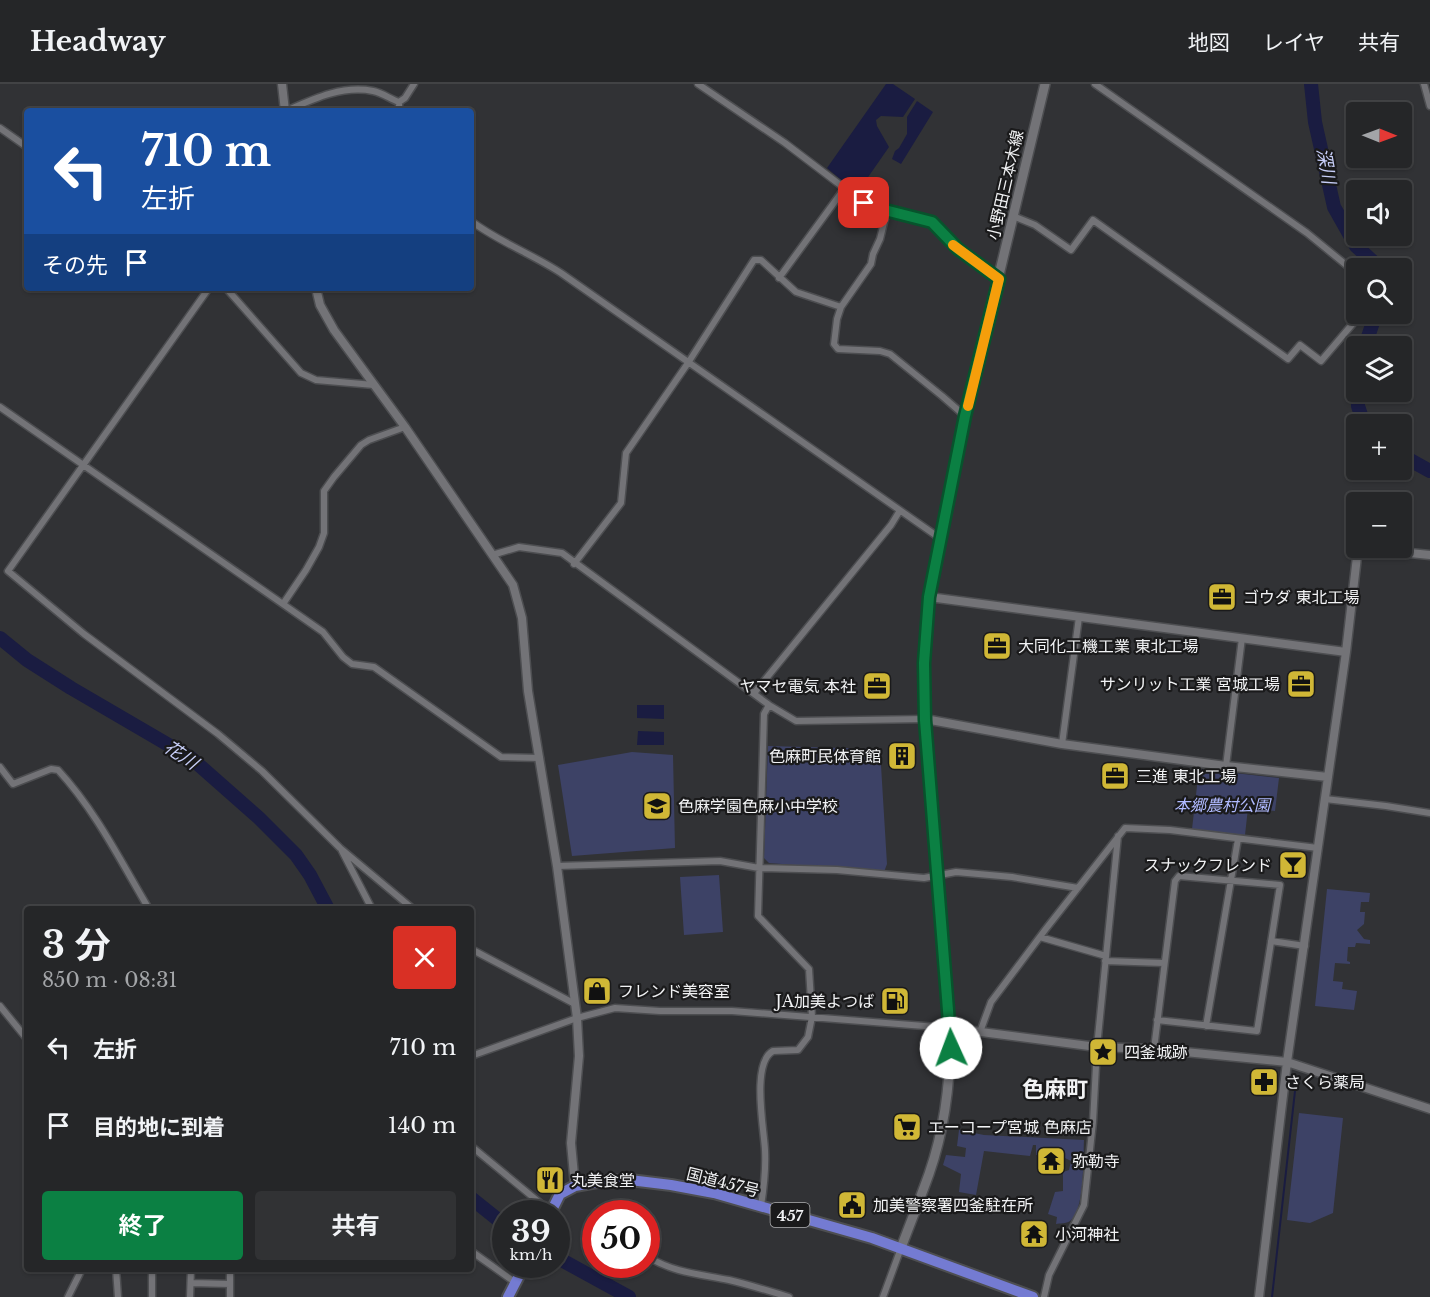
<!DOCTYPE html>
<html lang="ja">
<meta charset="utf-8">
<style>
:root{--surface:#252628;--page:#313234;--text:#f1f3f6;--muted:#a3a5a8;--line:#424345;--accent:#0b8043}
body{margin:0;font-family:"Libre Baskerville","Noto Sans JP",serif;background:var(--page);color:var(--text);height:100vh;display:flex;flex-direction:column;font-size:22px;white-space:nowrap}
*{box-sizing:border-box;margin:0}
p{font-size:20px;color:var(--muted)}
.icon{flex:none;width:33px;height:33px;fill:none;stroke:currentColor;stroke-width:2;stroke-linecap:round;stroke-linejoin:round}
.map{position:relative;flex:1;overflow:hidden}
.drawer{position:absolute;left:24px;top:822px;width:450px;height:366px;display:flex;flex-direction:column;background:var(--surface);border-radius:6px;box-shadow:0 2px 4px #0004,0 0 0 2px var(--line)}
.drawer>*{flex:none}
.banner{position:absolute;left:24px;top:24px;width:450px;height:183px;border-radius:6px;box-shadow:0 2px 4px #0004,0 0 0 2px var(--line);background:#1a4fa0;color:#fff;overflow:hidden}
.needle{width:39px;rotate:91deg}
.controls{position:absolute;left:1346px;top:18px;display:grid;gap:12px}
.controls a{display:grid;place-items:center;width:66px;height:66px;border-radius:6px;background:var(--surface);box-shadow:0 2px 4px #0004,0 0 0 2px var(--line);font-size:30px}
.speed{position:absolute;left:492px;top:1116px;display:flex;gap:12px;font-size:30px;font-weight:700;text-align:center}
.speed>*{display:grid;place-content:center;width:78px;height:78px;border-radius:50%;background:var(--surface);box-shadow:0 2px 4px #0004,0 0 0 2px var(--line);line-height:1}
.speed small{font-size:15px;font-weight:400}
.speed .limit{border:9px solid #d22;background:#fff;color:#111}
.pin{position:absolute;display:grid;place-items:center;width:51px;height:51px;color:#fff;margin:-26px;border-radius:12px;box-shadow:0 3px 9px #0006}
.me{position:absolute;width:66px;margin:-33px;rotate:358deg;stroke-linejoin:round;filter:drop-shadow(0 0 4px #0008)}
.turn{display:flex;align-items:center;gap:21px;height:126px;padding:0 18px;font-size:27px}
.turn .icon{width:78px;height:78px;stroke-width:2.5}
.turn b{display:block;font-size:42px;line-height:51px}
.then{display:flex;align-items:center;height:57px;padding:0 18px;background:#0003;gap:12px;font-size:22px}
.round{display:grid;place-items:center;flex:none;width:63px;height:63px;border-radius:6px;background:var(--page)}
.summary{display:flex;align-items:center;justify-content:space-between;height:102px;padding:0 18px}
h1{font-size:36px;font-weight:700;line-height:45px}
.primary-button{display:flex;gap:12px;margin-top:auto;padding:12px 18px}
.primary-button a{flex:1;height:69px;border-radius:6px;background:var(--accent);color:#fff;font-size:24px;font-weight:700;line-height:69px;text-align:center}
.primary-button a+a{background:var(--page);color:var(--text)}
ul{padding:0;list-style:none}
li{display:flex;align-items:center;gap:18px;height:78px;padding:0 18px}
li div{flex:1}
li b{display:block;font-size:22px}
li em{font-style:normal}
header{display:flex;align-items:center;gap:36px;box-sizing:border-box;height:84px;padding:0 30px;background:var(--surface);border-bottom:2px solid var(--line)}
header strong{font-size:28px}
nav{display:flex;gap:33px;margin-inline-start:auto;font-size:21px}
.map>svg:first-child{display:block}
</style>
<header>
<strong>Headway</strong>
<nav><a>地図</a><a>レイヤ</a><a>共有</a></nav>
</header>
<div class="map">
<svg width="1430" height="1213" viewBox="0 0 1430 1213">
<rect width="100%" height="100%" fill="#313235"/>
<path fill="#3d4266" d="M 768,662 L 880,665 L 887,780 L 884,788 L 769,779 L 764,774 Z
M 632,668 L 673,671 L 675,764 L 572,772 L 558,681 Z
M 1199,685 L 1279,694 L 1275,727 L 1248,724 L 1245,751 L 1192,745 Z
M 719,791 L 723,848 L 684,851 L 680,793 Z
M 1327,805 L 1370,809 L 1369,818 L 1361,818 L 1360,828 L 1365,828 L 1364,840 L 1357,846 L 1364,855 L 1370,856 L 1370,860 L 1356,859 L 1355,863 L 1348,863 L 1347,877 L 1350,878 L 1350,880 L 1335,879 L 1333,897 L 1343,898 L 1342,905 L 1357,907 L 1354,926 L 1315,922 Z
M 1299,1029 L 1343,1034 L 1333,1129 L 1310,1139 L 1287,1136 Z
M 959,1046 L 984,1051 L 1084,1056 C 1083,1073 1085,1127 1070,1137 C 1066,1140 1060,1139 1056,1140 L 1057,1133 L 1048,1130 L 1055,1108 L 1063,1107 L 1063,1088 L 1069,1086 L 1071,1077 L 1065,1074 L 1064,1068 L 1043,1064 L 1039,1071 L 1036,1071 L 1036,1061 L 1033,1061 L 1030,1072 L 984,1067 L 976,1111 L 959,1108 L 961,1090 L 943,1081 L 946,1071 L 965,1073 L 966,1064 L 957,1062 Z"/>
<path fill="#1a1c41" d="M 886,0 L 893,0 L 915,15 L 903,33 L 881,32 L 876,36 L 877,42 L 889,63 L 857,109 L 827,84 Z
M 917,17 L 933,28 L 901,80 L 892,75 L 895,67 L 899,64 L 907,50 L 907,33 Z
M 637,621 L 664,621 L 664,635 L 637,634 Z
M 638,647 L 664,648 L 664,661 L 637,661 Z"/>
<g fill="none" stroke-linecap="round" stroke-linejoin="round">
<path stroke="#1a1c41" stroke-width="2" d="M 1272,1213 L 1295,1007"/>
<path stroke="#1a1c41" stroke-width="14" d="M 1311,0 L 1315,38 L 1334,123 L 1356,162 L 1380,184
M 1365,262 L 1374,235 L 1378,230
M 1358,308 L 1358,322 L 1364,340
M 1401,371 L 1430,387
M 0,554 L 27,576 L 71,604 L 191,674 L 259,734 L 296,771 L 310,791 L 328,825
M 471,1114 L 506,1142
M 556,1173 L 629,1213"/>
<g stroke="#4d4e51" stroke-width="9">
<path id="minor" d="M 698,0 L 785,59 L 864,119 L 873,123 L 928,136 L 934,140 L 962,169 L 999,195
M 1095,0 L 1307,149 L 1356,189
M 1424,0 L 1430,22
M 286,27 C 313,15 342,1 373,7 C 383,9 390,15 399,18
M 399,27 L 399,18 L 405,14 L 414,0
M 0,44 L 27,63
M 887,126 L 880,155 L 873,170 L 871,180 L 841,223 L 837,235 L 834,260 L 838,265 L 880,267 L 890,270 L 942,312 L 965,332
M 1013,132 L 1035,141 L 1071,166 L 1093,136 L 1288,275 L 1300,261 L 1321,277 L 1361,230
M 471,137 C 499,158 532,170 561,189 L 941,455
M 779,194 L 844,105
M 209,204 L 8,487 L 84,550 L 218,650 L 262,687 L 340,764 L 413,825
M 226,204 L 301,289 L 316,296 L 374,301
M 0,323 L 323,548 L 343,573 L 352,580 L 374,583 L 501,673 L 540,674
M 492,471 L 519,463 L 562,469 L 769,621 L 796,637 L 925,635
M 574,480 L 621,419 L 626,369 L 688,279 L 754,176 L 761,176 L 796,208 L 841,223
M 283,520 L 306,486 L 319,463 L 324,449 L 324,407 L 334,393 L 361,361 L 369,356 L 405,343
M 755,608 L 891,441 L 899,428
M 1062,660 L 1079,533
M 1226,682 L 1242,554
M 0,683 L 13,700 L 51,685 L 58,686 C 96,727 121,778 149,825
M 1325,715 L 1386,722 L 1430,729
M 342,767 L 372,825
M 557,782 L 720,777 L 759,784 L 837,786 L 924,794 L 956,788 L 1012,793 L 1078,804
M 1040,853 L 1106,872
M 1271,857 L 1305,862
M 471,865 L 575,920
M 1105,877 L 1164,879
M 0,922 L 27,955
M 1206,942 L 1238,755
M 980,948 L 991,918 L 1045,846 L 1125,744 L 1170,746 L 1318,764
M 1154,965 L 1175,797 L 1179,792 L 1280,801 L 1257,947 L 1157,936
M 471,972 L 577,934 L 615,924 L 660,927 L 732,927 L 950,944
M 471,1062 L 551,1128
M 761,1122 C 764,1103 766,1085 765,1066 C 764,1045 751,979 773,967 L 798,966 L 808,953 L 812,933 L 809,885 L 758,832 L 764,630 L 769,621
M 471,1167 L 516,1199
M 648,1173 C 675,1189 699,1190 729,1196 C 750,1201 769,1207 789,1213
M 116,1185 L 118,1213
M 191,1199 L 230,1200
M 68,1213 L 82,1185
M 152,1213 L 152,1185
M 190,1213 L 191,1185
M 230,1213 L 230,1185
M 883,1213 L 901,1164
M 1044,1213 L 1049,1191 L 1084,1121 L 1093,1038 L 1097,963 L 1118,752"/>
</g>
<g stroke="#4d4e51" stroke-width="11">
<path id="tertiary" d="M 282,0 L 285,27
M 316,204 L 320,221 L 334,246 L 405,343 L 513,501 L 522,534 L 528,607 L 557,782 L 577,934 L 579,972 L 571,1059 L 575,1102
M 1361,464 L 1430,471
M 929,513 L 1346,568
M 925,635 L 1062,660 L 1226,682 L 1328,693
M 950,944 L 1097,963 L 1154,965 L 1287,978 L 1430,1025
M 1259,1213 L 1287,978 L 1346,568 L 1358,464"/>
</g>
<g stroke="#4d4e51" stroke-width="12">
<path id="secondary" d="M 901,1164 C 910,1140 920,1115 929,1090 C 945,1044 951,993 950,944 L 925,635 L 924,579 L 928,518 L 965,332 L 1045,0"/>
</g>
<g stroke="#4d4e51" stroke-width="14">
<path id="trunk" d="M 550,1130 L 560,1110 L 575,1102 L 603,1097 L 630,1096 L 671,1101 L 714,1109 L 872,1154 L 1033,1213
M 508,1213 L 525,1180"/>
</g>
<use href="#minor" stroke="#737377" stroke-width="6"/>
<use href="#tertiary" stroke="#737377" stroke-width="8"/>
<use href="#secondary" stroke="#737377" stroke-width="9"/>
<use href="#trunk" stroke="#747bd2" stroke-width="10"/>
</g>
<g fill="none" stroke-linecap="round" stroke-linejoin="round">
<g stroke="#07532c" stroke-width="15">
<path id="route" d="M 864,119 L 873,123 L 932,138 L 958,165 L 999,195 L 965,332 L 929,513 L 924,579 L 925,636 L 951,964"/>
</g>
<use href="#route" stroke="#0b8043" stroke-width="10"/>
<path stroke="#f59e0b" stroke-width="10" d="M 953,161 L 999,195 L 968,322"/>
</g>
<defs>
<g id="office-square" transform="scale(1.5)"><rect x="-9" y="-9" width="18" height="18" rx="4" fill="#d0b736" stroke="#1a1a1b"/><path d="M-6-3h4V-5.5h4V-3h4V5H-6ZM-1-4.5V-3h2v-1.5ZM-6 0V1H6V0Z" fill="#111"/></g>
<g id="building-square" transform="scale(1.5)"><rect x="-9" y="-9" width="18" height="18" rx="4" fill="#d0b736" stroke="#1a1a1b"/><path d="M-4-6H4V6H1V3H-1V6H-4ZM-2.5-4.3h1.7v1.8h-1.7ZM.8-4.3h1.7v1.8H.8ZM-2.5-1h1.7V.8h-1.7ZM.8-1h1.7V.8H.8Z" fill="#111"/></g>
<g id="school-square" transform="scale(1.5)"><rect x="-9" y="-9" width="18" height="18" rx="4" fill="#d0b736" stroke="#1a1a1b"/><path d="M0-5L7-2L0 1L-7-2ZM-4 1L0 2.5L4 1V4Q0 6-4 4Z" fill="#111"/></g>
<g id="bar-square" transform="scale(1.5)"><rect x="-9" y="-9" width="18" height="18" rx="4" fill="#d0b736" stroke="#1a1a1b"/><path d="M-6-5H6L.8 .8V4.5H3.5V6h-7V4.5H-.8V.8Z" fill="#111"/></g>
<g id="shop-square" transform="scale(1.5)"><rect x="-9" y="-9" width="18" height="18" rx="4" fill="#d0b736" stroke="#1a1a1b"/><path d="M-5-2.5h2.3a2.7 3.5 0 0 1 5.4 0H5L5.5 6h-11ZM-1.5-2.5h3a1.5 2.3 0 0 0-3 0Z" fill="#111"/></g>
<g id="fuel-square" transform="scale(1.5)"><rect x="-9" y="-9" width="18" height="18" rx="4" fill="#d0b736" stroke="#1a1a1b"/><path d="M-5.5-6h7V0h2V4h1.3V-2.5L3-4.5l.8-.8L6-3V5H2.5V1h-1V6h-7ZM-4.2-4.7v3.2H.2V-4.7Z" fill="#111"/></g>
<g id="sight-square" transform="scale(1.5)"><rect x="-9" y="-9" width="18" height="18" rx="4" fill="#d0b736" stroke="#1a1a1b"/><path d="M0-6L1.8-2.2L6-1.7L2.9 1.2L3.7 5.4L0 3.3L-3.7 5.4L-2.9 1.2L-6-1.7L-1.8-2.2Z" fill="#111"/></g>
<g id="pharmacy-square" transform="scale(1.5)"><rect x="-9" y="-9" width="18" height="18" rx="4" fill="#d0b736" stroke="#1a1a1b"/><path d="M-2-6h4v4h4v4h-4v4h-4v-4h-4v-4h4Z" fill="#111"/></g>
<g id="supermarket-square" transform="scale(1.5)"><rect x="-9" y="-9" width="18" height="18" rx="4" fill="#d0b736" stroke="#1a1a1b"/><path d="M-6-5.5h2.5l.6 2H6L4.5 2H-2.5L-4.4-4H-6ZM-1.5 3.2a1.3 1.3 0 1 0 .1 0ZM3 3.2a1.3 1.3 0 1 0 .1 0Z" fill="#111"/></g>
<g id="temple-square" transform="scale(1.5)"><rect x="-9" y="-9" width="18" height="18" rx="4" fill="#d0b736" stroke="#1a1a1b"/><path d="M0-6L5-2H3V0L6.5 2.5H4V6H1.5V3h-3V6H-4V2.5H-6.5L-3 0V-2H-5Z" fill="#111"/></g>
<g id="restaurant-square" transform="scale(1.5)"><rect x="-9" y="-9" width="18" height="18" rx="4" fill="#d0b736" stroke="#1a1a1b"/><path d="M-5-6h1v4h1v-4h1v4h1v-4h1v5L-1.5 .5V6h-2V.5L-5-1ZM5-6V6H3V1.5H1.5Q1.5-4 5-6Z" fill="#111"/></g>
<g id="civic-square" transform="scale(1.5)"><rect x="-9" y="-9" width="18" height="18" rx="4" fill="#d0b736" stroke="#1a1a1b"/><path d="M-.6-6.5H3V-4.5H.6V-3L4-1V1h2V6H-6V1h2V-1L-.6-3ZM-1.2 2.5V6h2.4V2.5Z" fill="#111"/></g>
</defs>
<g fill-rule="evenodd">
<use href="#office-square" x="1222" y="513"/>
<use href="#office-square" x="997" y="562"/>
<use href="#office-square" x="1301" y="600"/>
<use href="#office-square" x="877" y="602"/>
<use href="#building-square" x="902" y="672"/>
<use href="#office-square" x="1115" y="692"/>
<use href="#school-square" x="657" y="722"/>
<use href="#bar-square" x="1293" y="781"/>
<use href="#shop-square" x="597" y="907"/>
<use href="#fuel-square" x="895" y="917"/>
<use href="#sight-square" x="1103" y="968"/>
<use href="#pharmacy-square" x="1264" y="998"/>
<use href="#supermarket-square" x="907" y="1043"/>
<use href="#temple-square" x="1051" y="1077"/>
<use href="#restaurant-square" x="550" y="1096"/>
<use href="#civic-square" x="852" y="1121"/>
<use href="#temple-square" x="1034" y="1150"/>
</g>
<g text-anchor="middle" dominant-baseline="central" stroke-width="4.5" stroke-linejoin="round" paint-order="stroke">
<rect fill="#1a1a1b" stroke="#b0b1b3" stroke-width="1.5" x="770.5" y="1119" width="39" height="24" rx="4.5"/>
<g font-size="15" font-weight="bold" fill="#f1f2f4">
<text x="790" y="1131">457</text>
</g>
<g font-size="16" fill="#f1f2f4" stroke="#1a1a1b">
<text transform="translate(1005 101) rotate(-77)">小野田三本木線</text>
<text transform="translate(723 1098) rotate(14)">国道457号</text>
</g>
<g font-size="16" fill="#f1f2f4" stroke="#1a1a1b" text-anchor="start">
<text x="1243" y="513">ゴウダ 東北工場</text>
<text x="1018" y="562">大同化工機工業 東北工場</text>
<text x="1280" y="600" text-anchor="end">サンリット工業 宮城工場</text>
<text x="856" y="602" text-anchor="end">ヤマセ電気 本社</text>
<text x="881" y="672" text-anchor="end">色麻町民体育館</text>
<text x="1136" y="692">三進 東北工場</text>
<text x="678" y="722">色麻学園色麻小中学校</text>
<text x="1272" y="781" text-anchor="end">スナックフレンド</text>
<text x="618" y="907">フレンド美容室</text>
<text x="874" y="917" text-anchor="end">JA加美よつば</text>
<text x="1124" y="968">四釜城跡</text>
<text x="1285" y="998">さくら薬局</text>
<text x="928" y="1043">エーコープ宮城 色麻店</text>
<text x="1072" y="1077">弥勒寺</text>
<text x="571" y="1096">丸美食堂</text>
<text x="873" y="1121">加美警察署四釜駐在所</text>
<text x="1055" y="1150">小河神社</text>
</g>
<g font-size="16" font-style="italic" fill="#b0baff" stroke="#1a1a1b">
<text x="1222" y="721">本郷農村公園</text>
</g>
<g font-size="18" font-style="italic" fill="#c7cef8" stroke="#1a1a1b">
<text transform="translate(1326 82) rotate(80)">深川</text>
<text transform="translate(181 671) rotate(34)">花川</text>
</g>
<g font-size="22" font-weight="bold" fill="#f1f2f4" stroke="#1a1a1b">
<text x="1055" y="1005">色麻町</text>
</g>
</g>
</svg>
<div class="controls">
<a><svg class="needle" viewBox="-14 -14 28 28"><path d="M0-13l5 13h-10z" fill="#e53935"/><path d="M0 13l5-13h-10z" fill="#a3a5a8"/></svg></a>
<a><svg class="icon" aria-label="sound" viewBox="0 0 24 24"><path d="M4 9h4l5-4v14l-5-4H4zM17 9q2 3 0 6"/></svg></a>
<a><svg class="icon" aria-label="search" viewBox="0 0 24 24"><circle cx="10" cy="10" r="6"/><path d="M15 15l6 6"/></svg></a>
<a><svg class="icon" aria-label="layers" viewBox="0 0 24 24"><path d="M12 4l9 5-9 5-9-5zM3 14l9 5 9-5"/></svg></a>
<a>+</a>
<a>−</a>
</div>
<div class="speed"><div>39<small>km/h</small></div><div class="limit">50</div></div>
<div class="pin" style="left:864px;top:119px;background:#d93025"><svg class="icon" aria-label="arrive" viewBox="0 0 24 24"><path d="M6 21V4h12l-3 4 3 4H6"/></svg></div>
<svg class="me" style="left:951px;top:964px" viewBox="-20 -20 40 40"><circle r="19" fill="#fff"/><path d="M0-13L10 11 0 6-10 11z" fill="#0b8043"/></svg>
<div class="banner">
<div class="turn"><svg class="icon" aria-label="left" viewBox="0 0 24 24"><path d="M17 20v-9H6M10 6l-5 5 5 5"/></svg><div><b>710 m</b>左折</div></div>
<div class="then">その先<svg class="icon" aria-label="arrive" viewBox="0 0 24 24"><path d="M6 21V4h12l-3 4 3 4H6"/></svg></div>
</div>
<section class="drawer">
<div class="summary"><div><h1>3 分</h1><p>850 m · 08:31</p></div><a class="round" style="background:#d93025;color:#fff"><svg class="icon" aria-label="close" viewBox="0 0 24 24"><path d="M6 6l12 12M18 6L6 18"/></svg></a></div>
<ul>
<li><svg class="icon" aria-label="left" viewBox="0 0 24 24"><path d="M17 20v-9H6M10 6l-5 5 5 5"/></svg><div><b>左折</b></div><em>710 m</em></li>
<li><svg class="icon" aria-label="arrive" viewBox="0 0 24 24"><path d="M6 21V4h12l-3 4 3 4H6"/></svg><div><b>目的地に到着</b></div><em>140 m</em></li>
</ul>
<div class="primary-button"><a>終了</a><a>共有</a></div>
</section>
</div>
